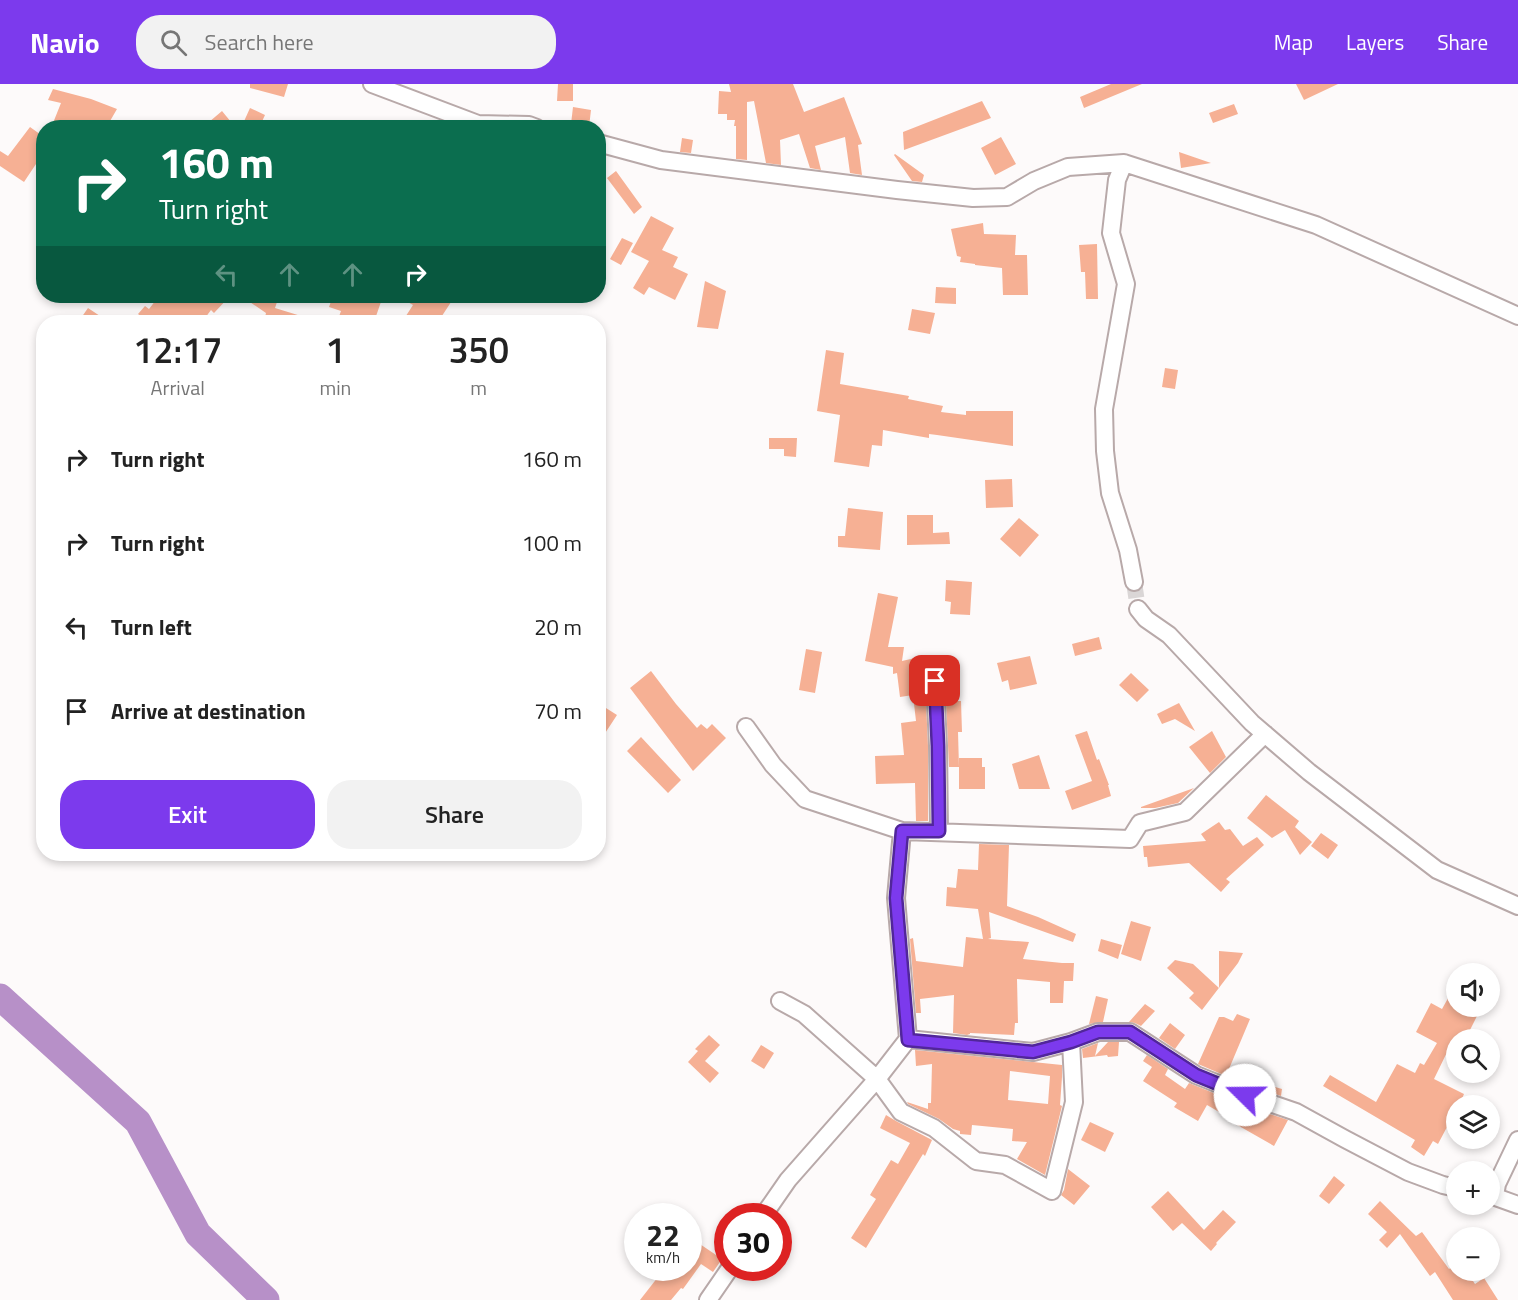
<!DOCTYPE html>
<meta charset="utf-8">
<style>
:root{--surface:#fff;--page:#f2f2f2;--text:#222;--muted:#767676;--accent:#7c3aed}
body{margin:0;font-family:"Titillium Web",sans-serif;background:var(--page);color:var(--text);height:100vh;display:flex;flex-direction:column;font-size:22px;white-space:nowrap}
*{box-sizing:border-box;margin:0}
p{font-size:20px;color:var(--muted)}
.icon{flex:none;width:33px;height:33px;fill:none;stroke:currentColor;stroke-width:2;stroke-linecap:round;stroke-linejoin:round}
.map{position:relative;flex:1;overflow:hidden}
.sheet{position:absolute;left:36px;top:231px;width:570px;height:546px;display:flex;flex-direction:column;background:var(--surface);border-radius:24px;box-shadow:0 3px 9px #0003}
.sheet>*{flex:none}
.top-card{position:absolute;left:36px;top:36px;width:570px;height:183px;border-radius:24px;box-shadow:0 3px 9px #0003;background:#0b6e4f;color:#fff;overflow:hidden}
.controls{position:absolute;left:1446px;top:879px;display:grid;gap:12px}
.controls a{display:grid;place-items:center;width:54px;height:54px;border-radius:50%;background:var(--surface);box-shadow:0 3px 9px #0003;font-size:30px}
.speed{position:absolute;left:624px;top:1119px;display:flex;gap:12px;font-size:30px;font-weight:700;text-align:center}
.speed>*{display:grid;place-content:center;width:78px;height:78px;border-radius:50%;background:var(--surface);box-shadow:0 3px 9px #0003;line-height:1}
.speed small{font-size:15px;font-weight:400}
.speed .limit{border:9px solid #d22;background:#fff;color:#111}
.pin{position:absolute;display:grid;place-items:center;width:51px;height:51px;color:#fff;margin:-26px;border-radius:12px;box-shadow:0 3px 9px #0006}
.me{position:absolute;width:66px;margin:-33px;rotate:292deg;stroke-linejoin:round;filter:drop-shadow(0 0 4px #0008)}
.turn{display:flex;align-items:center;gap:21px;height:126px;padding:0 24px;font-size:27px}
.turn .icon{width:78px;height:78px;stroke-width:2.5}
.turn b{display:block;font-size:42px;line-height:51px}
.lanes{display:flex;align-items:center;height:57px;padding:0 24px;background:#0003;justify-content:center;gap:30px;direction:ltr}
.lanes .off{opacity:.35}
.eta{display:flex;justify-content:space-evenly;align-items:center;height:102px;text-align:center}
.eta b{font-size:36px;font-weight:600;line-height:42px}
.primary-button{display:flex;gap:12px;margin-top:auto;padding:12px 24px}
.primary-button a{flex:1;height:69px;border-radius:24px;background:var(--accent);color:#fff;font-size:24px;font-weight:600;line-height:69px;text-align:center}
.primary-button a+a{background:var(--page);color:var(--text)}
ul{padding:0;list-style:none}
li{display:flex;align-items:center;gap:18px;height:84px;padding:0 24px}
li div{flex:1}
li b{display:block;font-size:22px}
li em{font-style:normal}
header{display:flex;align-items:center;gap:36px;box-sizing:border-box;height:84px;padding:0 30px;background:var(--accent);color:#fff}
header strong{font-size:28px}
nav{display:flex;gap:33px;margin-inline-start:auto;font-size:21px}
.search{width:420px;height:54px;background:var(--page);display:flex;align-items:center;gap:15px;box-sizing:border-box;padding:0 21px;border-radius:24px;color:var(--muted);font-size:22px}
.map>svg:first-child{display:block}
</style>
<header>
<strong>Navio</strong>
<div class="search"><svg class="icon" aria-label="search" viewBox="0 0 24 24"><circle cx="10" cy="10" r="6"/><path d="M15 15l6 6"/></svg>Search here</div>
<nav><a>Map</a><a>Layers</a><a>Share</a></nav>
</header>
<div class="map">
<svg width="1518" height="1216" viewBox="0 0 1518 1216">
<rect width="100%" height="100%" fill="#fdfafa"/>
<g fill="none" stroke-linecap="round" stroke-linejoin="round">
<path stroke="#b790c8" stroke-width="27" d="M 0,913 L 138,1038 L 198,1150 L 266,1216"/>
</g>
<path fill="#f6b094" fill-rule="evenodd" d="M 250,0 L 288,0 L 284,13 L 250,4 Z
M 558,0 L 573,0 L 573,17 L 557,17 Z
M 729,0 L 793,0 L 804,28 L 844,13 L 862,60 L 858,61 L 862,91 L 850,89 L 845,53 L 815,62 L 821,86 L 810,84 L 799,50 L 780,56 L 781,81 L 766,79 L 754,17 L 747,18 L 747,76 L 736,75 L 736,42 L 734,42 L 735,36 L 727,36 L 727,30 L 718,30 L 719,7 L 731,8 Z
M 1111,0 L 1142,0 L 1084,24 L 1080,13 Z
M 1296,0 L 1338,0 L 1304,16 Z
M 53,5 L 91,15 L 117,25 L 106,44 L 51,44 L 61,19 L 48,16 Z
M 982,17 L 991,34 L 904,66 L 903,48 Z
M 1234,20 L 1238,30 L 1213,39 L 1209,29 Z
M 573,23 L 591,26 L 589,43 L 571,40 Z
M 250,24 L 265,31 L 259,44 L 241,44 Z
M 222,27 L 231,38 L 225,44 L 202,44 Z
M 30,43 L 44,53 L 44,58 L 39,64 L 44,68 L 44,73 L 37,81 L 36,80 L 24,98 L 0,82 L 0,67 L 8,72 Z
M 1001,53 L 1016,80 L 995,91 L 981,64 Z
M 682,54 L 693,56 L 691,69 L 680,68 Z
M 1179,68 L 1211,79 L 1181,84 Z
M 895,70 L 924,91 L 922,98 L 912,97 L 894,71 Z
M 616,87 L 642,123 L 634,130 L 607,94 Z
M 651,132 L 674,144 L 662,166 L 678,173 L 673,183 L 688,190 L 675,216 L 649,203 L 644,211 L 633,204 L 649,177 L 631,168 Z
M 983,139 L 984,150 L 1016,151 L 1015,171 L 1027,171 L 1028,211 L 1003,211 L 1002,184 L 975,181 L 975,180 L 960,178 L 961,173 L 957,172 L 951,145 Z
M 622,154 L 633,159 L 621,181 L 610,175 Z
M 1097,160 L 1098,215 L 1086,215 L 1085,188 L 1081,188 L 1079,161 Z
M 705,197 L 726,207 L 718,245 L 697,243 Z
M 936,203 L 956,204 L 956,220 L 935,219 Z
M 159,212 L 230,212 L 214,229 L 211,226 L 202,238 L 148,238 L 138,230 L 145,222 L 149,225 Z
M 241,212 L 279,212 L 275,224 L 314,236 L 314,238 L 264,238 L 266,229 Z
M 333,212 L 347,212 L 362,218 L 365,212 L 383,212 L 374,238 L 337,238 L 341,227 L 329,223 Z
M 397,212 L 455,212 L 438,238 L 402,238 L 413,221 Z
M 88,224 L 109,238 L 87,238 L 81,234 Z
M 912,225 L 935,229 L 930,250 L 908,246 Z
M 826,266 L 844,269 L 840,300 L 909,312 L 908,315 L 943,322 L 941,328 L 966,331 L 966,327 L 1013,327 L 1013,362 L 937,351 L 929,350 L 929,354 L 883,346 L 882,362 L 872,361 L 869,383 L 834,378 L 840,331 L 817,327 Z
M 1165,284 L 1178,286 L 1175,305 L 1162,303 Z
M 769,354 L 797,354 L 796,373 L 784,372 L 784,365 L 769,365 Z
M 1012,395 L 1013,423 L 986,424 L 985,396 Z
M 848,424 L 883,428 L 880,466 L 838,463 L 838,452 L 845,452 Z
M 907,431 L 933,431 L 933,449 L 949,448 L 950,460 L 907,461 Z
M 1019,434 L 1039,451 L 1020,473 L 1000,455 Z
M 946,496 L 972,498 L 970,531 L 950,530 L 951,518 L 945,517 Z
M 878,509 L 898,513 L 888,563 L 904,563 L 902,577 L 928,571 L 936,586 L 954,585 L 955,617 L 961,617 L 962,648 L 958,648 L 959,683 L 949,683 L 945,597 L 944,592 L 939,587 L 934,587 L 930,588 L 926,592 L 925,597 L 928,662 L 928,737 L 916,737 L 915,699 L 876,700 L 875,672 L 904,671 L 901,639 L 916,637 L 913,611 L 900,613 L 897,589 L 893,590 L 893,583 L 865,577 Z
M 1099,553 L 1102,565 L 1075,572 L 1072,560 Z
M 806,565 L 822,568 L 815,609 L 799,606 Z
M 1030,572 L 1037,600 L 1010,606 L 1008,596 L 1002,598 L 997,579 Z
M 651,587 L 676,620 L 697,644 L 701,640 L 707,645 L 712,640 L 726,654 L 693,687 L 630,604 Z
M 1131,589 L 1149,606 L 1137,618 L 1119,601 Z
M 598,619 L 617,631 L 598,660 Z
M 1179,619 L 1195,647 L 1175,635 L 1162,640 L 1157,630 Z
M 1087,647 L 1097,676 L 1099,675 L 1109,701 L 1108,701 L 1111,712 L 1072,726 L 1065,707 L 1092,697 L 1075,651 Z
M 1212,647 L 1226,673 L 1210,689 L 1189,663 Z
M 641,653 L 681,696 L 668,709 L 627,667 Z
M 1039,671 L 1050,705 L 1019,705 L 1012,680 Z
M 959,674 L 982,674 L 982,683 L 985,683 L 985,705 L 959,705 Z
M 1194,704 L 1178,719 L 1155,724 L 1141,724 L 1141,723 Z
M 1266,711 L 1299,737 L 1295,743 L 1312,758 L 1300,771 L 1285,746 L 1272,754 L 1247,734 Z
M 1219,738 L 1225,746 L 1230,745 L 1243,762 L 1257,753 L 1264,761 L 1226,795 L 1230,798 L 1221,808 L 1189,779 L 1148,783 L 1147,773 L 1144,773 L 1143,762 L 1206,757 L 1201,750 Z
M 1321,749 L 1338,761 L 1328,775 L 1311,762 Z
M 979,760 L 1009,761 L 1007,822 L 1038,833 L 1076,850 L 1073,858 L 989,828 L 991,854 L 988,855 L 1029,858 L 1023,875 L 1062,879 L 1074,879 L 1073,897 L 1064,897 L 1063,919 L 1050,919 L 1050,898 L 1017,895 L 1018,939 L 1015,939 L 1014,951 L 970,949 L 970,950 L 967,951 L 953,949 L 954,911 L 920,915 L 921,929 L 916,929 L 910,855 L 913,854 L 916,877 L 963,883 L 966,853 L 983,855 L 978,825 L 946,822 L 947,803 L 956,804 L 958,785 L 978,786 Z
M 1131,837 L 1151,843 L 1141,877 L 1121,870 Z
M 1101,855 L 1122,861 L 1118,875 L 1098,867 Z
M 1219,867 L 1243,869 L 1238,879 L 1202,926 L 1189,914 L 1194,909 L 1167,884 L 1175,876 L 1193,880 L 1219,904 Z
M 1456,900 L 1456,922 L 1482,922 L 1465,956 L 1453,956 L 1434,995 L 1464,1010 L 1459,1022 L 1456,1022 L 1456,1026 L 1438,1060 L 1433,1057 L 1424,1072 L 1411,1063 L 1415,1056 L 1323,1002 L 1330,991 L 1376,1018 L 1397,980 L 1415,989 L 1420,979 L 1424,981 L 1437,959 L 1416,948 L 1431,919 L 1442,925 Z
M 1096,912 L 1108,915 L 1103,938 L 1089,940 Z
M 1145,920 L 1155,927 L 1141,942 L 1135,939 L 1129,938 Z
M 1237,930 L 1250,935 L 1226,992 L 1198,980 L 1219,933 L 1224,933 L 1233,937 Z
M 1170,939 L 1185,951 L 1175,965 L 1159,954 Z
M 709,951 L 720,961 L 705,977 L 719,989 L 710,999 L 688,978 L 698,967 L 695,965 Z
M 1108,958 L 1119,958 L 1118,972 L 1108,973 L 1107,971 L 1083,974 L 1082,965 L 1098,959 L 1095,972 Z
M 761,961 L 774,969 L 764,985 L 751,977 Z
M 915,966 L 1062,981 L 1062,993 L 1060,1021 L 1062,1022 L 1045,1091 L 1017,1075 L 1027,1058 L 1012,1057 L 1013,1045 L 972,1041 L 971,1051 L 960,1050 L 960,1047 L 953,1045 L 939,1035 L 908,1020 L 907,1018 L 928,1025 L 928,1019 L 931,1019 L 932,980 L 916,982 ZM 1010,987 L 1050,992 L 1048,1020 L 1008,1016 Z
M 1147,971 L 1168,985 L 1165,991 L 1185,1005 L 1189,999 L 1243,1021 L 1288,1036 L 1274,1062 L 1232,1038 L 1233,1036 L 1207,1021 L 1198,1037 L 1174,1023 L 1177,1019 L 1143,997 L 1152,983 L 1143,977 Z
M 1247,995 L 1282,1005 L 1281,1012 L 1246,1000 Z
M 886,1031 L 896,1037 L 932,1056 L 925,1072 L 923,1070 L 866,1164 L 851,1154 L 876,1115 L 870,1111 L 891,1076 L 898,1080 L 910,1059 L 880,1044 Z
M 1090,1038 L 1114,1049 L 1105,1068 L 1081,1056 Z
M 1068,1085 L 1090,1102 L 1074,1121 L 1061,1111 L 1064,1106 Z
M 1334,1092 L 1345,1101 L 1329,1120 L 1319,1112 Z
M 1168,1107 L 1204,1146 L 1223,1126 L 1236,1138 L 1216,1159 L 1217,1160 L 1211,1167 L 1182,1139 L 1173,1147 L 1151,1123 Z
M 1380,1117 L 1416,1152 L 1422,1148 L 1449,1185 L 1456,1180 L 1456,1186 L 1461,1186 L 1466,1193 L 1469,1191 L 1475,1200 L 1484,1194 L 1498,1216 L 1453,1216 L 1435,1188 L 1430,1192 L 1400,1150 L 1387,1164 L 1379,1156 L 1387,1148 L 1368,1130 Z
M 688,1152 L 722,1175 L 713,1188 L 701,1180 L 683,1205 L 681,1204 L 671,1216 L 640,1216 L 665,1184 L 688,1184 Z"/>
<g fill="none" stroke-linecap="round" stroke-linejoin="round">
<path stroke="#dad6d6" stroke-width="16" stroke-dasharray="16 8" stroke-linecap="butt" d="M 1134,498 L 1138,525"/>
<g stroke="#b8a9a9" stroke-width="20">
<path id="minor" d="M 372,0 L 478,40 L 529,41 L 537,44
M 598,59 L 661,76 L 897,106 L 973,114 L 1007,113 L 1034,97 L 1068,83 L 1124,79 L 1316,141 L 1518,232
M 1124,79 L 1117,96 L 1111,149 L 1126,200 L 1104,325 L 1105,367 L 1110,409 L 1128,466 L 1134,498
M 1138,525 L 1146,535 L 1169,551 L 1252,639 L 1309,688 L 1437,786 L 1518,822
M 935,597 L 938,662 L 939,747
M 746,643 L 773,681 L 805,715 L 902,747 L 1130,755 L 1140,739 L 1185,728 L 1265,650
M 902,747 L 896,814 L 908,955
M 780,917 L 804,930 L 877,995 L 901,1028 L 934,1044 L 976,1077 L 1005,1081 L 1052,1107 L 1074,1018 L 1071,958
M 1490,1111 L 1518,1121
M 1495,1112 L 1497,1100 L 1518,1056
M 763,1132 L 788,1096 L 877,995 L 908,955 L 1033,968 L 1071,958 L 1098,948 L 1130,948 L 1196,991 L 1246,1011 L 1296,1028 L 1345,1055 L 1408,1088 L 1443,1101 L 1456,1104
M 708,1216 L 730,1184"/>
</g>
<use href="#minor" stroke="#fff" stroke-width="16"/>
</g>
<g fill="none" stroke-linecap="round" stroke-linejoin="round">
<g stroke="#51269a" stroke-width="15">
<path id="route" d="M 935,597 L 938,662 L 939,747 L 902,747 L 896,814 L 908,956 L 1033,968 L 1071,958 L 1098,948 L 1130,948 L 1196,991 L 1245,1011"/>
</g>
<use href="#route" stroke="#7c3aed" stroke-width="10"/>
</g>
</svg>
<div class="controls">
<a><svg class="icon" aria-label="sound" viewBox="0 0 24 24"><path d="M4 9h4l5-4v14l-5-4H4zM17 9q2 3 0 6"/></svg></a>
<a><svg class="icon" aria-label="search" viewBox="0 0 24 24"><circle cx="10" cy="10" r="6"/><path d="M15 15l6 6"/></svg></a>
<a><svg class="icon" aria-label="layers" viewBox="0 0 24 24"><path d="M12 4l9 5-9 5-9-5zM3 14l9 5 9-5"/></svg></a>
<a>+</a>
<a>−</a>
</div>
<div class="speed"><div>22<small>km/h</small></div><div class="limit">30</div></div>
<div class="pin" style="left:935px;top:597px;background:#d93025"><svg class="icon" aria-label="arrive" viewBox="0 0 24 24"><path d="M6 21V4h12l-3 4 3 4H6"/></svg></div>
<svg class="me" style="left:1245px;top:1011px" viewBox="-20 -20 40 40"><circle r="19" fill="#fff"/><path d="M0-13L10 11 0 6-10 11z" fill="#7c3aed"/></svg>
<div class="top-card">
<div class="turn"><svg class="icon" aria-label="right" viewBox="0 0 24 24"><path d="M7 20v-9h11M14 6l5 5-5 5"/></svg><div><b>160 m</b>Turn right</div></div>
<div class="lanes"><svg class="icon off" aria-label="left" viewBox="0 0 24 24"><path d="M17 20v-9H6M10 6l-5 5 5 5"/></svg><svg class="icon off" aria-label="ahead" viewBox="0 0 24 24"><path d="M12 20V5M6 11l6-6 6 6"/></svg><svg class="icon off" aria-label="ahead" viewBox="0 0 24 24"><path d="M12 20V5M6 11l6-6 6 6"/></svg><svg class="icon" aria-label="right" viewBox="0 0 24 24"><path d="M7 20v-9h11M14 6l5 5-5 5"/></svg></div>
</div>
<section class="sheet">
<div class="eta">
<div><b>12:17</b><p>Arrival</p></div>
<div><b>1</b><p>min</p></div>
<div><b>350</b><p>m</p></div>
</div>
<ul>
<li><svg class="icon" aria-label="right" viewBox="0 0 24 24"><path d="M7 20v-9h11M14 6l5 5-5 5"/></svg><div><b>Turn right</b></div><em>160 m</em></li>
<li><svg class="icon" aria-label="right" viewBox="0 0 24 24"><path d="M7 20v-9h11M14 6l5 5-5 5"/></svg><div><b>Turn right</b></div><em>100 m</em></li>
<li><svg class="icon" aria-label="left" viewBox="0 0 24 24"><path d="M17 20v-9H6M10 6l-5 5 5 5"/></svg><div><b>Turn left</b></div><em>20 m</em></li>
<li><svg class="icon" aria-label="arrive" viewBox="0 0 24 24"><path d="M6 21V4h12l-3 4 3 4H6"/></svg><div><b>Arrive at destination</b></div><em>70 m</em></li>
</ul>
<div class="primary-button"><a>Exit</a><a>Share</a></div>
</section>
</div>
